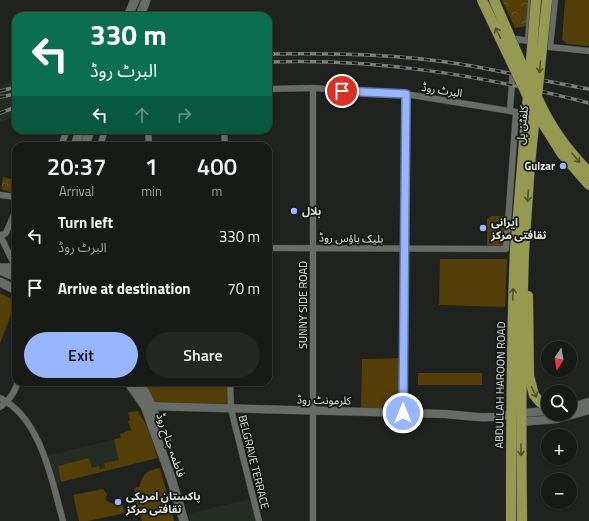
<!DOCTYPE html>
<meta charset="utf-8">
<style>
:root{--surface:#171a16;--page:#242723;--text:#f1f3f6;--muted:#9ea1a1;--line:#363835;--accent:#98b6fd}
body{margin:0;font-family:"Titillium Web","Noto Sans Arabic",sans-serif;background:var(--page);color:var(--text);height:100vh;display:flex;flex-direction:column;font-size:15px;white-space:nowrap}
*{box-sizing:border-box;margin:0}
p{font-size:13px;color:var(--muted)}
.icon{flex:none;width:22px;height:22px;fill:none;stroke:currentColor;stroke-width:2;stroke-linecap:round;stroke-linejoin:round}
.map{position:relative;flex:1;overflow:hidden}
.panel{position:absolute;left:12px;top:142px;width:260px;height:244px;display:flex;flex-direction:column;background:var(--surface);border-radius:12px;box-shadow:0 1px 3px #0004,0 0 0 1px var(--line)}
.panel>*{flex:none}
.guide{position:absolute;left:12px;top:12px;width:260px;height:122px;border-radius:12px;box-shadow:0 1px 3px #0004,0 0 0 1px var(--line);background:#0b6e4f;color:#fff;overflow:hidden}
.needle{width:26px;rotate:191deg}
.tools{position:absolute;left:541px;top:341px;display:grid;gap:8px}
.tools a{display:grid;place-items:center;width:36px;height:36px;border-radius:50%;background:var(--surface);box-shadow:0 1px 3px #0004,0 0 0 1px var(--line);font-size:20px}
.pin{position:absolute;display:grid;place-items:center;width:34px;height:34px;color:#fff;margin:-17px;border:2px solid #fff;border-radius:50%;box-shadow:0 1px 4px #0007}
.me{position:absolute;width:44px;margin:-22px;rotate:0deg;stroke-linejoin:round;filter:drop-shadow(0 0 3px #0008)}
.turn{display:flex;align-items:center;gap:14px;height:84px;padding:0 12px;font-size:18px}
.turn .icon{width:52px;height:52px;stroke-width:2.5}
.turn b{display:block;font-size:28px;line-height:34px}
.lanes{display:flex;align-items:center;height:38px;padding:0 12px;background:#0003;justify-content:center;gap:20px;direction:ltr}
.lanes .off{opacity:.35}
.eta{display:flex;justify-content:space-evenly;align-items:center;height:68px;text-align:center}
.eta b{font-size:24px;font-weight:600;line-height:28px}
.primary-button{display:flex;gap:8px;margin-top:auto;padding:8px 12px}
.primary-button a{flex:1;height:46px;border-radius:24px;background:var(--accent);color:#111;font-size:16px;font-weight:600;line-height:46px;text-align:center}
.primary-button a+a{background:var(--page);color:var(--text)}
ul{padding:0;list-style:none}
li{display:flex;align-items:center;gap:12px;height:52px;padding:0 12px}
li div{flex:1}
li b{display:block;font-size:15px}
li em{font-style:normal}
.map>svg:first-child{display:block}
</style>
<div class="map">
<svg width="589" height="521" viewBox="0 0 589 521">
<defs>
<pattern id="park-crowns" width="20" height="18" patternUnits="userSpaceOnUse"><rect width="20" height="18" fill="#533f07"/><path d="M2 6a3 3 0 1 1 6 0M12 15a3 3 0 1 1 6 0" fill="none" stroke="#6b5b2b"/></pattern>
</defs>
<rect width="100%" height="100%" fill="#1f221e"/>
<path fill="#252c23" d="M 16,80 L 16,117 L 0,122 L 0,84 Z
M 154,430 L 163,457 L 53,484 L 45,456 Z
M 253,498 L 259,521 L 190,521 L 188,514 Z"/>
<path fill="#533f07" d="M 565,0 L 589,0 L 589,46 L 567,44 L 562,40 Z
M 492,216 L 509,216 L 506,249 L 487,249 L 487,219 Z
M 440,259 L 507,259 L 505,307 L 439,305 Z
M 0,293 L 16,301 L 0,344 Z
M 404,358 L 403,413 L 361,411 L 362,359 Z
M 418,373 L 482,373 L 482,385 L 418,385 Z
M 139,382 L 230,382 L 230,408 L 151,406 Z
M 138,411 L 150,431 L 157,458 L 61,482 L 58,466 L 89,458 L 92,468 L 99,466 L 100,469 L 105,468 L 104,463 L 119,460 L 114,439 L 121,438 L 120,434 L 131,430 L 128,421 L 130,420 L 128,412 Z
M 160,468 L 174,521 L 142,521 L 140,515 L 142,511 L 135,510 L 134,504 L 138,502 L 134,488 L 139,487 C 144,473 145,471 160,468 Z
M 103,489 L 107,494 L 105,500 L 113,504 L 116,498 L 121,501 L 125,513 L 88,521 L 79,521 L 73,495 Z"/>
<path fill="url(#park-crowns)" d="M 502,0 L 529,0 L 527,26 L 515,28 Z
M 3,177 L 16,180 L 15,194 L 1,189 Z"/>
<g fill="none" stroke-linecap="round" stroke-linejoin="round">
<g stroke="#3d3f3c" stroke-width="7">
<path id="minor" d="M 531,0 L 528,41 L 531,42
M 540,44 L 550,47 L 589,51
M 515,47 L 517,39 L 528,41
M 550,47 L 555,0
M 313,88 L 313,521
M 268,89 L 313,88 L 405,94 L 516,112 L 506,249 L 268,248
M 510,110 L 513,68
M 148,130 L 149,146
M 224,130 L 225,146
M 61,146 L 67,130
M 100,146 L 105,130
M 0,195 L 16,197
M 0,235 L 16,268
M 0,236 L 6,233 L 16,210
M 230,382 L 231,409 L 259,521
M 0,398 C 41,418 52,481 63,521
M 0,407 C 10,400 14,393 18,382
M 403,413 L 405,94"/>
</g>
<g stroke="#3d3f3c" stroke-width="9">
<path id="tertiary" d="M 146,406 L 446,414 C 467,416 490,420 511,414
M 570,407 L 589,402
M 521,413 L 548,411
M 521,422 L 557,419 L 589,410"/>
</g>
<g stroke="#3d3f3c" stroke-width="10">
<path id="secondary" d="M 128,16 L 135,0
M 140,16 L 146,0
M 75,146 L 80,130
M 85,146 L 90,130
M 0,268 L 16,268
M 0,270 L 16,277
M 0,282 L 16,290
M 128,382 L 145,406 L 171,478 L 184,521
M 139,382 L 147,396 L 154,413"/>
</g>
<g stroke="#3d3f3c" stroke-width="11">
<path id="primary" d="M 528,296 L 529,376 L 534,395 L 540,402 L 548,407
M 511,521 C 511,431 511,341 515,250
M 522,521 C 521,431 521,341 524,252"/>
</g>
<use href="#minor" stroke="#686c66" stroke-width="6"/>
<use href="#tertiary" stroke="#686c66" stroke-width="8"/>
<use href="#secondary" stroke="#686c66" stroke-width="9"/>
<use href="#primary" stroke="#959a52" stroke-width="10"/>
<g stroke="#7c7e7b" stroke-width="3.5">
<path id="rail" d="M 268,54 C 334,53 401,54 466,65 C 507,72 548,82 589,89
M 268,62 C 377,58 484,76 589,103
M 0,91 L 16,87
M 0,97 L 16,94
M 0,113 L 16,107"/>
</g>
<use href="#rail" stroke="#151915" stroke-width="2" stroke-dasharray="6" stroke-linecap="butt"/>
<g stroke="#3d3f3c" stroke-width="11" stroke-linecap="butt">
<path id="primary-bridge" d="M 482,0 L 528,97
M 494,0 L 529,81
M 538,99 C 550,126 568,151 589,172
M 535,111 L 562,154 L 589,185
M 515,250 L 536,0
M 524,252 L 530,164 L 547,0"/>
</g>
<use href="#primary-bridge" stroke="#959a52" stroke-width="10"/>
</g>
<defs><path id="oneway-shaft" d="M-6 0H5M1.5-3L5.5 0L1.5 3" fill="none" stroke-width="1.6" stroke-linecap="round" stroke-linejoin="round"/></defs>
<g stroke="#4f5330">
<use href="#oneway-shaft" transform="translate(498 33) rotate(-116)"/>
<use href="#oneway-shaft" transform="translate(540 67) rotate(94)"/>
<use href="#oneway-shaft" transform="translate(576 158) rotate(50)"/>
<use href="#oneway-shaft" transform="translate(528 196) rotate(94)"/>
<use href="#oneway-shaft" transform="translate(513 294) rotate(-87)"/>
<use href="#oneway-shaft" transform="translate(534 392) rotate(64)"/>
<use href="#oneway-shaft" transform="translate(521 450) rotate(89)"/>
</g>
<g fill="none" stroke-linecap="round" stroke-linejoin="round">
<g stroke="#6376a4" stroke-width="10">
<path id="route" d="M 342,91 L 406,94 L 403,413"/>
</g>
<use href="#route" stroke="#98b6fd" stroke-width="7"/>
</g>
<g fill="#98b6fd" stroke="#151915" stroke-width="1.5">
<circle cx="563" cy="166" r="4"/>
<circle cx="294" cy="211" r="4"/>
<circle cx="483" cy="228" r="4"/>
<circle cx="118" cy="502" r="4"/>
</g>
<g text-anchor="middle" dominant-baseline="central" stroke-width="3.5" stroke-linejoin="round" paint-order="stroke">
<g font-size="11" fill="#e2e4e2" stroke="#151915">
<text transform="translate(442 90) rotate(9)">البرٹ روڈ</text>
<text transform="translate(522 125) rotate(-84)">کلفٹن پل</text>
<text transform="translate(351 238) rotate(1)">بلیک ہاؤس روڈ</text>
<text transform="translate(303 305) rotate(-90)">SUNNY SIDE ROAD</text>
<text transform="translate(500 385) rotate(-89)">ABDULLAH HAROON ROAD</text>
<text transform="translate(324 400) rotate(1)">کلرمونٹ روڈ</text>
<text transform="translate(171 445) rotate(71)">فاطمہ جناح روڈ</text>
<text transform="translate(254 462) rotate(76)">BELGRAVE TERRACE</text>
</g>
<g font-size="11" font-weight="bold" fill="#e2e4e2" stroke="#151915" text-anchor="start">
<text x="555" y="166" text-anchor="end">Gulzar</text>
<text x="302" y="211">بلال</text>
<text x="491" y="222">ایرانی<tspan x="491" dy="13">ثقافتی مرکز</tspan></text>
<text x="126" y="496">پاکستان امریکی<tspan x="126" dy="13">ثقافتی مرکز</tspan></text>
</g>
</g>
</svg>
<div class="tools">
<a><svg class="needle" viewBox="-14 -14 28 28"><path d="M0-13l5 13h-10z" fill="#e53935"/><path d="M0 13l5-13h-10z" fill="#9ea1a1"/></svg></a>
<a><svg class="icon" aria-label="search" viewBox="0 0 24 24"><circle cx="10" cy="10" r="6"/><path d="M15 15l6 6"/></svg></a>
<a>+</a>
<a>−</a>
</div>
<div class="pin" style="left:342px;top:91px;background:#d93025"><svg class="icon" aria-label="arrive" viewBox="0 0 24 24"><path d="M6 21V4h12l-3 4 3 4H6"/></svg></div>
<svg class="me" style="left:403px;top:413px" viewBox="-20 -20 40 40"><circle r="17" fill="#98b6fd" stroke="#fff" stroke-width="3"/><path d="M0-11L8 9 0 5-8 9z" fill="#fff"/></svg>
<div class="guide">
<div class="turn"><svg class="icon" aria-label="left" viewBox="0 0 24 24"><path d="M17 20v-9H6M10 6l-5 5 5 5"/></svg><div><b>330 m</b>البرٹ روڈ</div></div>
<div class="lanes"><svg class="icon" aria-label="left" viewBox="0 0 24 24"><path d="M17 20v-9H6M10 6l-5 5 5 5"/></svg><svg class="icon off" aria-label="ahead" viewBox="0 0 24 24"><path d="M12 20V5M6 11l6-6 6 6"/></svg><svg class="icon off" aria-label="right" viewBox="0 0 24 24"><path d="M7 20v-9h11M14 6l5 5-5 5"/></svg></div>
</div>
<section class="panel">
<div class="eta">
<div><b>20:37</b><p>Arrival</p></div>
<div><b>1</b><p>min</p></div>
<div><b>400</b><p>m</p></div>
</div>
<ul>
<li><svg class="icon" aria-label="left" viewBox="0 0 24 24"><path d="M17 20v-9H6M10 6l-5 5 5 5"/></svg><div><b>Turn left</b><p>البرٹ روڈ</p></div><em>330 m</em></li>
<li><svg class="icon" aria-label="arrive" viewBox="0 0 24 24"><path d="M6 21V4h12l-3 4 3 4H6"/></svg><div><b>Arrive at destination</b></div><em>70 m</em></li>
</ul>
<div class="primary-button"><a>Exit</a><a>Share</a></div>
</section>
</div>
